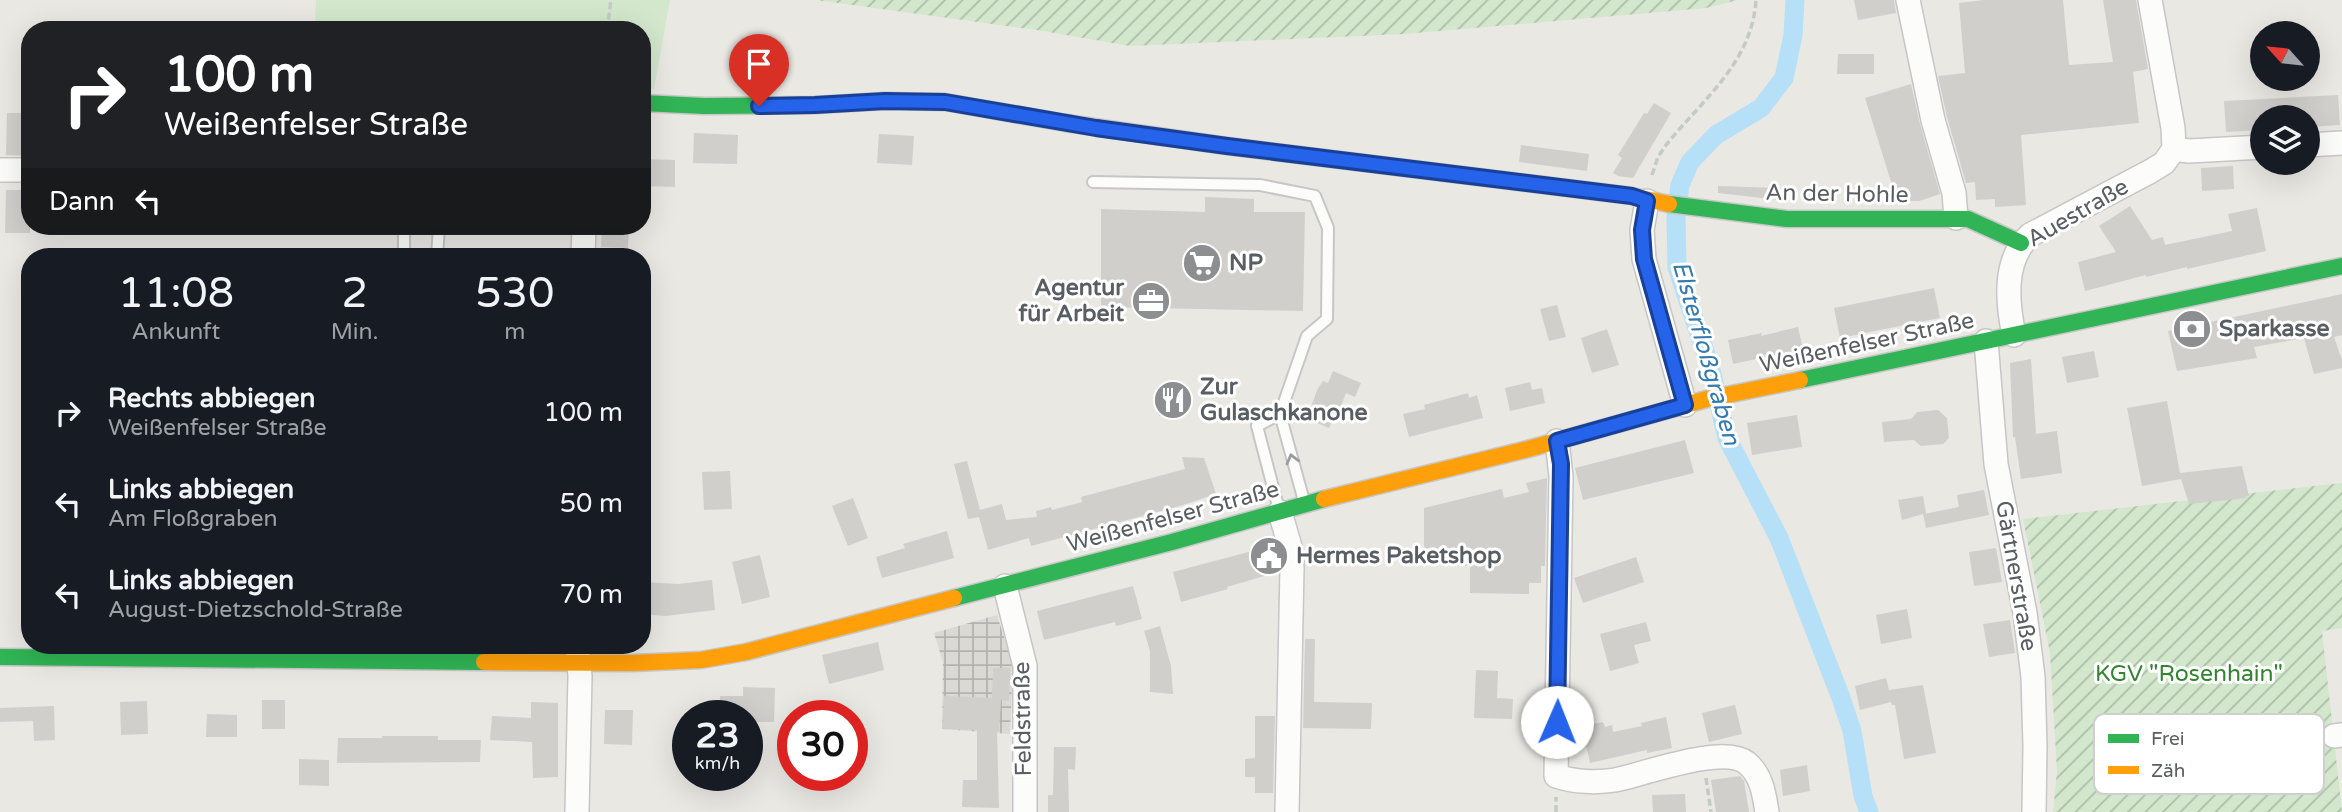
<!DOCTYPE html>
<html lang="de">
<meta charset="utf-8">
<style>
:root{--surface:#171b24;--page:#242831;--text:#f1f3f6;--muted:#9ea1a6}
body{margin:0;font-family:"Varela Round",sans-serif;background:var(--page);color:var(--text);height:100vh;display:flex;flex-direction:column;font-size:26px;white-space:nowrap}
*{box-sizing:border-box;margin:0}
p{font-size:23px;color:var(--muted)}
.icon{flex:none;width:38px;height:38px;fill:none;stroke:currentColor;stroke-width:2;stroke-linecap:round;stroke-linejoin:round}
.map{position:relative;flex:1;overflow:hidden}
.sheet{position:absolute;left:21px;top:248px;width:630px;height:406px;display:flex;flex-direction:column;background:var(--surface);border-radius:28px;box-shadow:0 7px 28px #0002}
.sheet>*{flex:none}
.hud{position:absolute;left:21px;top:21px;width:630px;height:214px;border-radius:28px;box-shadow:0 7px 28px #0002;background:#202124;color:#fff;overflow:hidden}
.needle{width:46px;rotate:297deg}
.tools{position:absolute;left:2250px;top:21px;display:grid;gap:14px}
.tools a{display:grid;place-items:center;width:70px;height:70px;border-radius:50%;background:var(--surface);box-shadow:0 7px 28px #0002;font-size:35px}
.speed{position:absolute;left:672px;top:700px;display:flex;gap:14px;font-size:35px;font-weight:700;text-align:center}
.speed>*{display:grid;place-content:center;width:91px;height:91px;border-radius:50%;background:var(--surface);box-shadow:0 7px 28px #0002;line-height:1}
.speed small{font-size:18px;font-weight:400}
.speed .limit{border:10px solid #d22;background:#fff;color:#111}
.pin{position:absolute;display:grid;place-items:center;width:60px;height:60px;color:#fff;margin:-72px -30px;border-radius:50% 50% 50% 0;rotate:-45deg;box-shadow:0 0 7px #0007}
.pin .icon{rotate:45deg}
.me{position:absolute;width:77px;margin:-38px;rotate:1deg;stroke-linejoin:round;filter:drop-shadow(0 0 5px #0008)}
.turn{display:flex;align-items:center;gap:24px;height:147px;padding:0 28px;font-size:32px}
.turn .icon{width:91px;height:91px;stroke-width:2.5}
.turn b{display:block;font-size:49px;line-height:60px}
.then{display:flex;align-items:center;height:66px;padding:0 28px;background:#0003;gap:14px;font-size:26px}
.eta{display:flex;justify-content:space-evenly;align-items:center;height:119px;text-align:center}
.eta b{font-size:42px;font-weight:600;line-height:49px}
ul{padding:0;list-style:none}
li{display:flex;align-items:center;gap:21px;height:91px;padding:0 28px}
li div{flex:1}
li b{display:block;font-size:26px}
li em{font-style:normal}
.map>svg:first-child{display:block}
</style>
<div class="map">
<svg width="2342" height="812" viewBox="0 0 2342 812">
<defs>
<pattern id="industrial-grid" width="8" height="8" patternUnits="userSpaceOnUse" patternTransform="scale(1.75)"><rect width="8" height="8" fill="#dbd9d4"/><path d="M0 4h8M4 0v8" fill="none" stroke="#b5b3af"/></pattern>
<pattern id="garden-furrows" width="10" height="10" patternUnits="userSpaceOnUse" patternTransform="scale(1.75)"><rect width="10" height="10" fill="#d2e7cc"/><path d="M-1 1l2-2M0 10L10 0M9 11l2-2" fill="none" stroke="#adbea9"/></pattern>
</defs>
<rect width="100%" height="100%" fill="#eae8e3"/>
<path fill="url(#industrial-grid)" d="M 997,615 L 1013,665 L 1010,734 L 942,729 L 943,662 L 934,633 Z"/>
<path fill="#d2e7cc" d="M 316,0 L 670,0 L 654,89 L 642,87 L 642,30 L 315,30 Z"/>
<path fill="url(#garden-furrows)" d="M 816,0 L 1738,0 L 1706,8 L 1405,34 L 1130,46 L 1037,30 Z
M 2342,483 L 2342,628 L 2322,631 L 2342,812 L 2053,812 L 2057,771 L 2050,653 L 2023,519 Z"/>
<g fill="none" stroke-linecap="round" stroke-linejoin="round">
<path stroke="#b5e0f7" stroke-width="19" d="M 1795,0 L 1793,35 L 1784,78 L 1761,108 L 1716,135 L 1690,162 L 1680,185 L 1676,217 L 1677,267 L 1711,370 L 1727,438 L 1779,538 L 1841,698 L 1852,731 L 1863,796 L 1869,812"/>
</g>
<path fill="#d0cfcc" d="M 1854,0 L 1894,0 L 1896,13 L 1858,20 Z
M 1984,0 L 2063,0 L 2069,65 L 2113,62 L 2103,0 L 2136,0 L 2148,69 L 2133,72 L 2139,123 L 2021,135 L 2026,205 L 1995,207 L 1995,199 L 1976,200 L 1975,182 L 1966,183 L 1947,117 L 1938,76 L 1965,73 L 1959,3 Z
M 1838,54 L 1874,54 L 1874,74 L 1837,74 Z
M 1911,84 L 1920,124 L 1940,194 L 1919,201 L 1897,201 L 1865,98 Z
M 2338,95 L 2340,125 L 2308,127 L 2308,117 L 2263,117 L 2263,130 L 2226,132 L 2224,101 Z
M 1654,103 L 1671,113 L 1633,178 L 1618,176 L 1613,173 L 1622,158 L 1618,155 L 1644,113 L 1647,114 Z
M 7,113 L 30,113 L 30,156 L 6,155 Z
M 694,133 L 738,135 L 737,164 L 693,163 Z
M 879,134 L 914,136 L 912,165 L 877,163 Z
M 1521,145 L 1589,154 L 1587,171 L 1519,162 Z
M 642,159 L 675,160 L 675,187 L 642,186 Z
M 2233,166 L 2234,189 L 2202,191 L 2201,168 Z
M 1718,186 L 1781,188 L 1780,200 L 1718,193 Z
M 6,190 L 30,190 L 30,233 L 5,233 Z
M 1205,197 L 1254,199 L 1254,212 L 1305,212 L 1303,311 L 1101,307 L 1101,209 L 1205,212 Z
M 2130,206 L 2152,240 L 2163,237 L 2165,245 L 2232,231 L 2228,214 L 2257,208 L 2266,251 L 2187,269 L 2187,267 L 2146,277 L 2146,275 L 2085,291 L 2078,262 L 2116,252 L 2099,226 Z
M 602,226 L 629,226 L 628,248 L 601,247 Z
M 1934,288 L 1940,318 L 1840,338 L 1834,308 Z
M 2342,294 L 2342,335 L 2334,337 L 2342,360 L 2342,368 L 2314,374 L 2304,338 L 2254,347 L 2257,358 L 2177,371 L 2168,331 Z
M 1557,305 L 1566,337 L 1549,341 L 1540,309 Z
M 1798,327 L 1803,349 L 1733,364 L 1728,340 L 1762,333 L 1761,336 Z
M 1607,329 L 1619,365 L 1592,373 L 1581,338 Z
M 2094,351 L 2099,377 L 2067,383 L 2062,357 Z
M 2031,359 L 2036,434 L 2057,431 L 2062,473 L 2021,479 L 2015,437 L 2013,437 L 2010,363 Z
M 1333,371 L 1361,383 L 1355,397 L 1346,393 L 1335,421 L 1332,420 L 1329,428 L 1307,419 L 1317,390 L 1323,381 L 1328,383 Z
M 1530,382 L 1532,390 L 1542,388 L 1545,403 L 1510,411 L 1505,388 Z
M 1160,384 L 1187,385 L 1186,416 L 1159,416 Z
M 1468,393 L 1469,398 L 1477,395 L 1483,418 L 1409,437 L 1403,414 L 1425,409 L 1424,405 Z
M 2167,401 L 2180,473 L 2242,466 L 2249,496 L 2246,496 L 2246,498 L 2189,504 L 2181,479 L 2142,486 L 2127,408 Z
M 1938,410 L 1947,418 L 1949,438 L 1943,444 L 1921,446 L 1914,440 L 1884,442 L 1882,422 L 1911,419 L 1917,412 Z
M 1797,415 L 1802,447 L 1752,455 L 1747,423 Z
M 1685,440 L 1694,473 L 1583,500 L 1575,468 Z
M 1182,457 L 1204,458 L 1216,494 L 1183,505 L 1031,546 L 1029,538 L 988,550 L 979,517 L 968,519 L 954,464 L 967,461 L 980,510 L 1002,504 L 1006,520 L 1037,517 L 1036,511 L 1051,507 L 1052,510 L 1082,502 L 1081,497 L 1185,469 Z
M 730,471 L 732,509 L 704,510 L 702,472 Z
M 1547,478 L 1545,566 L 1541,566 L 1541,583 L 1529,583 L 1529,594 L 1470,593 L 1470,566 L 1424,565 L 1424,508 L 1502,489 L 1504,498 L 1529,492 L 1526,483 Z
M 1984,490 L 1989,515 L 1926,528 L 1923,514 L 1902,520 L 1898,500 L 1923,496 L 1926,513 L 1924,514 L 1959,507 L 1957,495 Z
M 853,498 L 868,538 L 848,546 L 832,506 Z
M 947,531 L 954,558 L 882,578 L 876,557 L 905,548 L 903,544 Z
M 1275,545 L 1278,572 L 1227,587 L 1228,589 L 1181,602 L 1173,572 Z
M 1996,548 L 2002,582 L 1974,586 L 1969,552 Z
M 760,555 L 770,597 L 742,604 L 732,562 Z
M 1636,557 L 1644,582 L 1583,603 L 1574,578 Z
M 712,580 L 715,610 L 666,616 L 642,614 L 642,582 L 678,584 Z
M 1133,586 L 1142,619 L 1116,626 L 1115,622 L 1044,640 L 1037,611 Z
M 1907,609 L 1912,638 L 1881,644 L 1876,615 Z
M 2010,620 L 2015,653 L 1989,657 L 1983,624 Z
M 1646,622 L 1651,641 L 1634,645 L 1639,663 L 1610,671 L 1600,634 Z
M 1160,626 L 1171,666 L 1173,694 L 1150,692 L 1150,651 L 1144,631 Z
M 1305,639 L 1315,639 L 1314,702 L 1372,703 L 1371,729 L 1303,728 Z
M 878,642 L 884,670 L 829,684 L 822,655 Z
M 993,668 L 1010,668 L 1009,701 L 1001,700 L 999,731 L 997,731 L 999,808 L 962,807 L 963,780 L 977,780 L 977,730 L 942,729 L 944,696 L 992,698 Z
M 1476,670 L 1498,671 L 1497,698 L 1513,699 L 1512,719 L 1474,718 Z
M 1886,678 L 1889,690 L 1923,685 L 1936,753 L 1904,759 L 1895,705 L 1892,705 L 1891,702 L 1860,710 L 1855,686 Z
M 743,687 L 775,688 L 774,722 L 747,722 L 747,716 L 720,716 L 720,696 L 743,696 Z
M 262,700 L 285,700 L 285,729 L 262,729 Z
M 147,701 L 148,734 L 121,735 L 120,702 Z
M 531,702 L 558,703 L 558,777 L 533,778 L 532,742 L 490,740 L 492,716 L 531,718 Z
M 1735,705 L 1742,734 L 1709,742 L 1702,713 Z
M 54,706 L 55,740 L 34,741 L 33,721 L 0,722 L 0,708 Z
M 605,710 L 633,710 L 632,745 L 604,744 Z
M 207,714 L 237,715 L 237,737 L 206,737 Z
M 1255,716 L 1275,716 L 1273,793 L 1255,793 L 1255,777 L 1245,777 L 1245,759 L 1255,758 Z
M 1666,717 L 1672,748 L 1647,753 L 1647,750 L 1590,763 L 1582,726 L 1603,722 L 1605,727 L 1612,725 L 1613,732 L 1642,726 L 1641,723 Z
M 382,736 L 438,736 L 438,740 L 481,740 L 480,762 L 337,763 L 338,738 L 382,738 Z
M 1054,747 L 1076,747 L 1075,770 L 1068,769 L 1069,812 L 1048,812 L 1048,795 L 1053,795 Z
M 299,759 L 329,760 L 329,786 L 299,785 Z
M 1807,765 L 1810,791 L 1783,796 L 1780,770 Z
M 1740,776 L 1744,781 L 1749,812 L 1716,812 L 1711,780 Z
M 1685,794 L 1686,812 L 1653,812 L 1652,795 Z"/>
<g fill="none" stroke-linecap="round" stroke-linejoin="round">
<g stroke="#c6c6c6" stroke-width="14">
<path id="lane" d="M 1093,182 L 1260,185 L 1315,196 L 1328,228 L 1327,319 L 1307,336 L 1280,414 L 1304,501
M 404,257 L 404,226
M 437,257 L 439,226
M 1279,510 L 1257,426 L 1280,414"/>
</g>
<g stroke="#c6c6c6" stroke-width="26">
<path id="street" d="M 1908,0 L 1933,120 L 1954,193 L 1956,218
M 2150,0 L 2173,128 L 2174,149
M 2308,145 L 2342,143
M 0,170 L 30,170
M 1647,201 L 1642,230 L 1644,259 L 1685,405
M 583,257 L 584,226
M 2014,335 C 2007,302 2003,260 2030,235 L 2151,171 L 2164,163 L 2174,149 L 2189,151 L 2263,147
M 1986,341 L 1996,464 L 2025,613 L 2033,677 L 2035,746 L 2034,812
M 1557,441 L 1561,476 L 1556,776 C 1574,782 1597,783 1615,780 C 1645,774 1723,744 1747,763 C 1762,776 1764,794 1767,812
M 1280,512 L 1291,550 L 1292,568 L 1287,812
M 1005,586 L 1025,666 L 1025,812
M 2334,736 L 2342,735
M 577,812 L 580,676 L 577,646"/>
</g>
<g stroke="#c7c7c7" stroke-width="19">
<path id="fast" d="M 642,103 L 704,106 L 815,105 L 885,101 L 945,102 L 1066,123
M 1669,204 L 1787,219 L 1968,219 L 2021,243
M 1800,380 L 2342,266
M 954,598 L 1172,542 L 1324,499
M 0,657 L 484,662"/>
</g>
<g stroke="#c7c7c7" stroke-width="19">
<path id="slow" d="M 1066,123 L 1227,146 L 1632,196 L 1669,204
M 1324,499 L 1528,449 L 1707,399 L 1800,380
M 484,662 L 633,663 L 701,660 L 746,652 L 954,598"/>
</g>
<path stroke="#c4cac6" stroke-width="3.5" stroke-dasharray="7 3.5" stroke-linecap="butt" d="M 607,30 L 611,0
M 1652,175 L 1658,157 L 1666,145 C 1702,100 1752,63 1756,0
M 1706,778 L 1711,812
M 1556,812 L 1556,797"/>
<use href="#lane" stroke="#fcfcfb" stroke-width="10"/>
<use href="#street" stroke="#fcfcfb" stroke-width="23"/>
<use href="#fast" stroke="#30b455" stroke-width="16"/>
<use href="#slow" stroke="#ff9f0a" stroke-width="16"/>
</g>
<defs><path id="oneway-chevron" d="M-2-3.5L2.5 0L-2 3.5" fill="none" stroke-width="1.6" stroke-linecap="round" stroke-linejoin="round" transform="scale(1.75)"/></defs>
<use stroke="#9a9d9f" href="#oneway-chevron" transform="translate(1292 459) rotate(-105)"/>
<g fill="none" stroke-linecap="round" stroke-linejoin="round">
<g stroke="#184099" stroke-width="18">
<path id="route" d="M 759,106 L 815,105 L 885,101 L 945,102 L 1096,128 L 1227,146 L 1632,196 L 1647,201 L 1642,230 L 1644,259 L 1685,405 L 1557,441 L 1561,464 L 1557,722"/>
</g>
<use href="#route" stroke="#2563eb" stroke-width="12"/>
</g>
<defs>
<g id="supermarket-disc" transform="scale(2.0125)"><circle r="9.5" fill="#8c8e8f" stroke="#fff"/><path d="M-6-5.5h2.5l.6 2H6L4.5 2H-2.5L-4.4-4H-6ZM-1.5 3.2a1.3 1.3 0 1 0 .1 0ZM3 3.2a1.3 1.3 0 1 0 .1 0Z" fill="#fff"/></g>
<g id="office-disc" transform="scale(2.0125)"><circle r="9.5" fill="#8c8e8f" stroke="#fff"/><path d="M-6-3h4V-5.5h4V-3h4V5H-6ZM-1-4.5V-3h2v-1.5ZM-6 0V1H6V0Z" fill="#fff"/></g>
<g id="bank-disc" transform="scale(2.0125)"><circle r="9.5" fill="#8c8e8f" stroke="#fff"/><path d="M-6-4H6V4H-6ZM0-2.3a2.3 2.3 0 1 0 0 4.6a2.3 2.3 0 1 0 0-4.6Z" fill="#fff"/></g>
<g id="restaurant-disc" transform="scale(2.0125)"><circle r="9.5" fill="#8c8e8f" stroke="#fff"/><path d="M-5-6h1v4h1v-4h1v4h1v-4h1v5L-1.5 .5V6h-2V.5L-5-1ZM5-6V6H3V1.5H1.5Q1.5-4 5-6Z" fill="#fff"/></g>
<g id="civic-disc" transform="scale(2.0125)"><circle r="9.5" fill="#8c8e8f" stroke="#fff"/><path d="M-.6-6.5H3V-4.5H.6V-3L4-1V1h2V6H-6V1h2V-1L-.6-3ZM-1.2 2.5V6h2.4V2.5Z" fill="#fff"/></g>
</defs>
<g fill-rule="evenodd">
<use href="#supermarket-disc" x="1202" y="263"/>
<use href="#office-disc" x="1151" y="301"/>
<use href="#bank-disc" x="2192" y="329"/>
<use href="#restaurant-disc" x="1173" y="400"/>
<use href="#civic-disc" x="1269" y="556"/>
</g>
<g text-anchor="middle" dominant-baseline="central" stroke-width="6" stroke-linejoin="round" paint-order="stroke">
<g font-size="23" fill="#595e62" stroke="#fff">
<text transform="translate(1837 194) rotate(1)">An der Hohle</text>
<text transform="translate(2078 213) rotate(-30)">Auestraße</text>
<text transform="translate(1867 343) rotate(-12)">Weißenfelser Straße</text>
<text transform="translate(1173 517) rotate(-15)">Weißenfelser Straße</text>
<text transform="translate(2016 576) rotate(80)">Gärtnerstraße</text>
<text transform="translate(1023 719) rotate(-91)">Feldstraße</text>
</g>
<g font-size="23" font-weight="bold" fill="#595e62" stroke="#fff" text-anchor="start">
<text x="1229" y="263">NP</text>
<text x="1124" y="288" text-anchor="end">Agentur<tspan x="1124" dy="26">für Arbeit</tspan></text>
<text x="2219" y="329">Sparkasse</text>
<text x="1200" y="387">Zur<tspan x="1200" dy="26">Gulaschkanone</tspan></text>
<text x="1296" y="556">Hermes Paketshop</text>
</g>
<g font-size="23" fill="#31852e" stroke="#fff">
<text x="2189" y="674">KGV "Rosenhain"</text>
</g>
<g font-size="24" font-style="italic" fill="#327aaf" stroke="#fff">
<text transform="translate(1706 353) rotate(74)">Elsterfloßgraben</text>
</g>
</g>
<rect x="2094" y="714" width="230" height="80" rx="10" fill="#fff" stroke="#cdcfd0" stroke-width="2"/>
<rect x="2108" y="734" width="31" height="9" fill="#30b455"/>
<rect x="2108" y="766" width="31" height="8" fill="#ff9f0a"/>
<g font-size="19" fill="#595e62">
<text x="2151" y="745">Frei</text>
<text x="2151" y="777">Zäh</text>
</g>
</svg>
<div class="tools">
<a><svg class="needle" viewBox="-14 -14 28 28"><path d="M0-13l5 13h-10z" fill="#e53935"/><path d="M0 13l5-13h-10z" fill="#9ea1a6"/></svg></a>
<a><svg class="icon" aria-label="layers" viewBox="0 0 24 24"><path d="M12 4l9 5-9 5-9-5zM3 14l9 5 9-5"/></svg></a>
</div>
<div class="speed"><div>23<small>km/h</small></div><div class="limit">30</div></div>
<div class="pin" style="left:759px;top:106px;background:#d93025"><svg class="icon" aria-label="arrive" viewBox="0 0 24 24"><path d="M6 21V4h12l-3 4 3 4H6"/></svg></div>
<svg class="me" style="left:1557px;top:722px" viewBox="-20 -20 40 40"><circle r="19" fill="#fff"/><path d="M0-13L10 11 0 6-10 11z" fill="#2563eb"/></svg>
<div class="hud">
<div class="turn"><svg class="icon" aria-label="right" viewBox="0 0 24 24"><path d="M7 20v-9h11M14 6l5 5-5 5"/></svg><div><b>100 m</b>Weißenfelser Straße</div></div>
<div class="then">Dann<svg class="icon" aria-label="left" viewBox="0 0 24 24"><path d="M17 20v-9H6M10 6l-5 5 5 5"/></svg></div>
</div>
<section class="sheet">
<div class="eta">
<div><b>11:08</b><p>Ankunft</p></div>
<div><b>2</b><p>Min.</p></div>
<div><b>530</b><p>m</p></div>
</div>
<ul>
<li><svg class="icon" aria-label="right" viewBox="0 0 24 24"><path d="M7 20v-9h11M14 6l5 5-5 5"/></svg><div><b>Rechts abbiegen</b><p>Weißenfelser Straße</p></div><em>100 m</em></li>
<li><svg class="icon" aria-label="left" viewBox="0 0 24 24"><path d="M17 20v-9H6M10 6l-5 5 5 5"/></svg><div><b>Links abbiegen</b><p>Am Floßgraben</p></div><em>50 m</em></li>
<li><svg class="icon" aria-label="left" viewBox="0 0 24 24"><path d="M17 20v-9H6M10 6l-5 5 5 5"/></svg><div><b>Links abbiegen</b><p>August-Dietzschold-Straße</p></div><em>70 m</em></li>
</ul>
</section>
</div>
